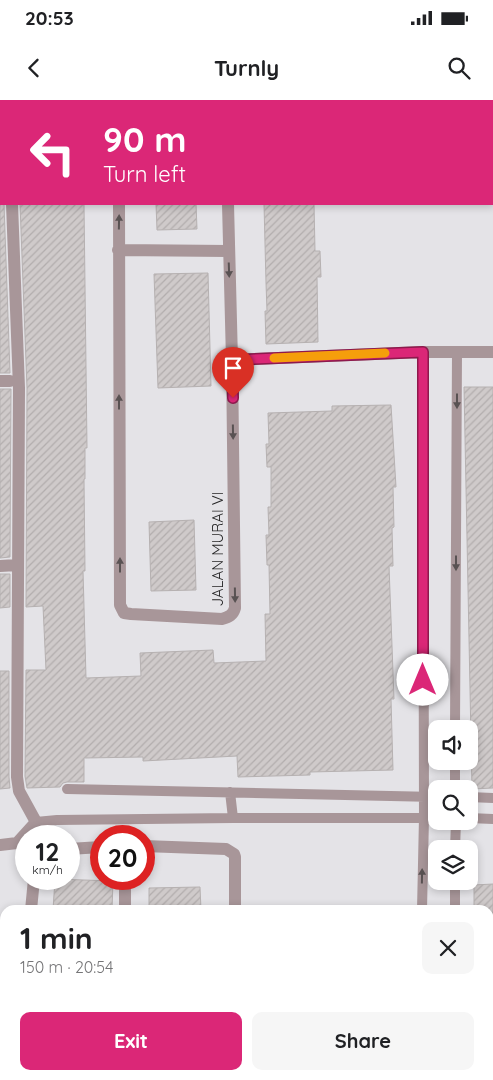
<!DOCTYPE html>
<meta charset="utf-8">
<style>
:root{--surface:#fff;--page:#f6f6f6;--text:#202124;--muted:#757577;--accent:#db2777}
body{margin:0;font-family:Quicksand,sans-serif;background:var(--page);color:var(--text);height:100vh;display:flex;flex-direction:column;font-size:19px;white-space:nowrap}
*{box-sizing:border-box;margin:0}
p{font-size:16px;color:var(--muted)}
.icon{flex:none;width:28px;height:28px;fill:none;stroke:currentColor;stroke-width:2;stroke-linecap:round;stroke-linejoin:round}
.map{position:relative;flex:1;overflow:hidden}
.side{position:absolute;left:0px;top:805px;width:494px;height:175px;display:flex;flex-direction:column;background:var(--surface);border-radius:15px 15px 0 0;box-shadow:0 2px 8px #0003}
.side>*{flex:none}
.guide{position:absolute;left:0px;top:0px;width:494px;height:105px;box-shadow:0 2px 8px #0003;background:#db2777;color:#fff;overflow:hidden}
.fabs{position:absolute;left:428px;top:620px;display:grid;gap:10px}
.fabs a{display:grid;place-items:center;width:50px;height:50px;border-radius:10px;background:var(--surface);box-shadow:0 2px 8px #0003;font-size:25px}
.speed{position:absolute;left:15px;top:725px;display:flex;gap:10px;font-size:25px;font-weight:700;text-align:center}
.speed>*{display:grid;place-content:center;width:65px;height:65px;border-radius:50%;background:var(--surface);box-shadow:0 2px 8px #0003;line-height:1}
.speed small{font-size:12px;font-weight:400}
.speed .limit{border:8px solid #d22;background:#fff;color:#111}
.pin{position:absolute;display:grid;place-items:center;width:42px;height:42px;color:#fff;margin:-51px -21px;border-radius:50% 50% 50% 0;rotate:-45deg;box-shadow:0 0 5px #0007}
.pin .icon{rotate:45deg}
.me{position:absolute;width:55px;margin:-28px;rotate:0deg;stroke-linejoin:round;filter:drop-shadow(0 0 4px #0008)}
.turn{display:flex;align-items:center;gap:18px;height:105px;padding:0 20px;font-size:22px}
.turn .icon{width:65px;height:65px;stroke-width:2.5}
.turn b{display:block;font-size:35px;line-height:42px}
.round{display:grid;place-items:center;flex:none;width:52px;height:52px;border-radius:10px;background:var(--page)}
.head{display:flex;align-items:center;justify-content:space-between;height:85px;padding:0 20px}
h1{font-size:30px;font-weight:700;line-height:38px}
.action{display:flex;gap:10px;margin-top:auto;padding:10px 20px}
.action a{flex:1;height:58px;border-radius:10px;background:var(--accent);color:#fff;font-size:20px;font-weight:700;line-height:58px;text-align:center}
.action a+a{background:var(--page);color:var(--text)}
.status{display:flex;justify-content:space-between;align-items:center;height:35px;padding:0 25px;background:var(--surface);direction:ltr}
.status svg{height:14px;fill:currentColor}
header{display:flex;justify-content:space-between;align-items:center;height:65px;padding:0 20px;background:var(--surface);font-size:22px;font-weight:700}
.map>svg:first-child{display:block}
</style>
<div class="status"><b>20:53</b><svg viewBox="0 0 49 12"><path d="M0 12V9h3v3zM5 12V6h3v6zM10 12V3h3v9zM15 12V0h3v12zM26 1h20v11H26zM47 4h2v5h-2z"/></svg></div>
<header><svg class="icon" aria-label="back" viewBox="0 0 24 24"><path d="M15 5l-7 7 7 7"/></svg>Turnly<svg class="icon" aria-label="search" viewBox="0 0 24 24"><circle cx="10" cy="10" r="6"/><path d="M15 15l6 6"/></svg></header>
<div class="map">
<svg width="493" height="980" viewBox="0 0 493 980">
<defs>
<pattern id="building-hatch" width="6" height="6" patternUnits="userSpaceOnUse" patternTransform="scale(1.25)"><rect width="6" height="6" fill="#cfcaca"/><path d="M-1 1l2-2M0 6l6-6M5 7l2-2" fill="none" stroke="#b2adad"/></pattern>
</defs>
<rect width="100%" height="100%" fill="#e4e3e7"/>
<path fill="url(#building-hatch)" stroke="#b6b1b1" d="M 0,104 L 4,104 L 10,273 L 0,273 Z
M 20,104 L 84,104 L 87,348 L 85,348 L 85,379 L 84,379 L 85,471 L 83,471 L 86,578 L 141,576 L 140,553 L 213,550 L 214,563 L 266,561 L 265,514 L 270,514 L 269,465 L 267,465 L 266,435 L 269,435 L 268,407 L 271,407 L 271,367 L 267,367 L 266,344 L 269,344 L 268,313 L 332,311 L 332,306 L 391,305 L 396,387 L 393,387 L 394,427 L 392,428 L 393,466 L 389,466 L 394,599 L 391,599 L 393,670 L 310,672 L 310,675 L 238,677 L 237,656 L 143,661 L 143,657 L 84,658 L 84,682 L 67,682 L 63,683 L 60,687 L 27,688 L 25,676 L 26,570 L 46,570 L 43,506 L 26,507 L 27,288 Z
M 156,104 L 196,104 L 197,129 L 157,130 Z
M 264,104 L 314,104 L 315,151 L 320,151 L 321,177 L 317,177 L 318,242 L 266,244 L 265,211 L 267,211 L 266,183 Z
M 208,173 L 211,286 L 158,288 L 154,174 Z
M 464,287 L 493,287 L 493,688 L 472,689 Z
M 0,289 L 11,289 L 10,457 L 0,458 Z
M 194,420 L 196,490 L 151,491 L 149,422 Z
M 0,474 L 10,474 L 10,507 L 0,508 Z
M 0,571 L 9,571 L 9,677 L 10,688 L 0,689 Z
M 55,779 L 113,781 L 112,810 L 53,810 Z
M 493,784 L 493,843 L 489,843 L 489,810 L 474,810 L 474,785 Z
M 200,787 L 201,810 L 149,810 L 149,788 Z"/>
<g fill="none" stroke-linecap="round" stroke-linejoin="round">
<path stroke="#a89699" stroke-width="10" d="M 455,629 L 457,252
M 67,689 L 436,697
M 455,689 L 455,661
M 230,692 L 233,718
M 469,697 L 493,698
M 469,718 L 493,719
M 36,722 L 57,720 L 233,718 L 436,718
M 455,749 L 456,721
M 422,810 L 424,717 L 423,252
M 455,810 L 455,781
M 420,980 L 420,975
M 452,980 L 452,975"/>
<path stroke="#a89699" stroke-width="12" d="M 10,0 L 10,1
M 228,0 L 228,1
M 120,1 L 120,0
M 0,39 L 1,39
M 119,104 L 120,505 L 124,513 L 131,514 L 222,519 C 229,517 233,515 235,508 L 232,260 L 228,104
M 118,150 L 228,151
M 232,260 L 423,252 L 493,252
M 0,281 L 10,281
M 0,466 L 17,465
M 0,745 L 17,743 L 36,722 L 19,691 L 17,677 L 19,288 L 12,104
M 144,746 L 226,749 L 234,754 L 235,757 L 235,810
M 69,749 L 101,747
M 31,810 L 34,779
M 125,810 L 125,779
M 0,946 L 5,934
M 122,980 L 122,975
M 235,980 L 235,975"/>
</g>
<defs><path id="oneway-solid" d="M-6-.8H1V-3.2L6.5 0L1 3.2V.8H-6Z" transform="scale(1.25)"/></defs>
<g fill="#595253">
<use href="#oneway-solid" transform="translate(119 122) rotate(-89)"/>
<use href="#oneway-solid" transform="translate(229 170) rotate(88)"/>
<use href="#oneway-solid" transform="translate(457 301) rotate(90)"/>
<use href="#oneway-solid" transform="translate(119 302) rotate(-90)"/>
<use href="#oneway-solid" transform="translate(233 332) rotate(89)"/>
<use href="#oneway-solid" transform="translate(456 463) rotate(90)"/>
<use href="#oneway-solid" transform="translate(120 465) rotate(-90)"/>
<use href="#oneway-solid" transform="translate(235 495) rotate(89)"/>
<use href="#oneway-solid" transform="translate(422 776) rotate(-89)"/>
</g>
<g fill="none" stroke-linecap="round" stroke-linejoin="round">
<g stroke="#8e194d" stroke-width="12">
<path id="route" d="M 233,298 L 232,260 L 423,252 L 423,580"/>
</g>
<use href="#route" stroke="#db2777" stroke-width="9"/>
<path stroke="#f59e0b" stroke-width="9" d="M 274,258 L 385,253"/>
</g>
<g text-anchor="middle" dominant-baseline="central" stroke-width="4" stroke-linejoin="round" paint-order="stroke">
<g font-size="15" fill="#242425" stroke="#e4e3e7">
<text transform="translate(217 449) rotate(-90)">JALAN MURAI VI</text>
</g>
</g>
</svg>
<div class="fabs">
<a><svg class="icon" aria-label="sound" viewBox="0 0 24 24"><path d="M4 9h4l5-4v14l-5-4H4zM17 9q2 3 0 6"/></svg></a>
<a><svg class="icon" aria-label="search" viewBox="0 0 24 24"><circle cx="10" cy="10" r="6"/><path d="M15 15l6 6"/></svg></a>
<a><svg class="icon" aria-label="layers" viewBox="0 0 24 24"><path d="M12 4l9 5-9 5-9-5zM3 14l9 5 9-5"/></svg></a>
</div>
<div class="speed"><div>12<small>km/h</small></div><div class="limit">20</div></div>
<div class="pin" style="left:233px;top:298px;background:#d93025"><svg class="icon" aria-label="arrive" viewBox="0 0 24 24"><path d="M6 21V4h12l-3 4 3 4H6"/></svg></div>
<svg class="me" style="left:423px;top:580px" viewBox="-20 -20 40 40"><circle r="19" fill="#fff"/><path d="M0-13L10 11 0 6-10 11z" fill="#db2777"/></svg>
<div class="guide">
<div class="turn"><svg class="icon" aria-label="left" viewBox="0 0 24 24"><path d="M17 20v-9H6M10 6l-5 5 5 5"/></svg><div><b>90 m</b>Turn left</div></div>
</div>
<section class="side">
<div class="head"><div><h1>1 min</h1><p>150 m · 20:54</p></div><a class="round"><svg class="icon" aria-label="close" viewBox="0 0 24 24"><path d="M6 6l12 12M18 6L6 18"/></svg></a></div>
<div class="action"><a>Exit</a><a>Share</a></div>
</section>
</div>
